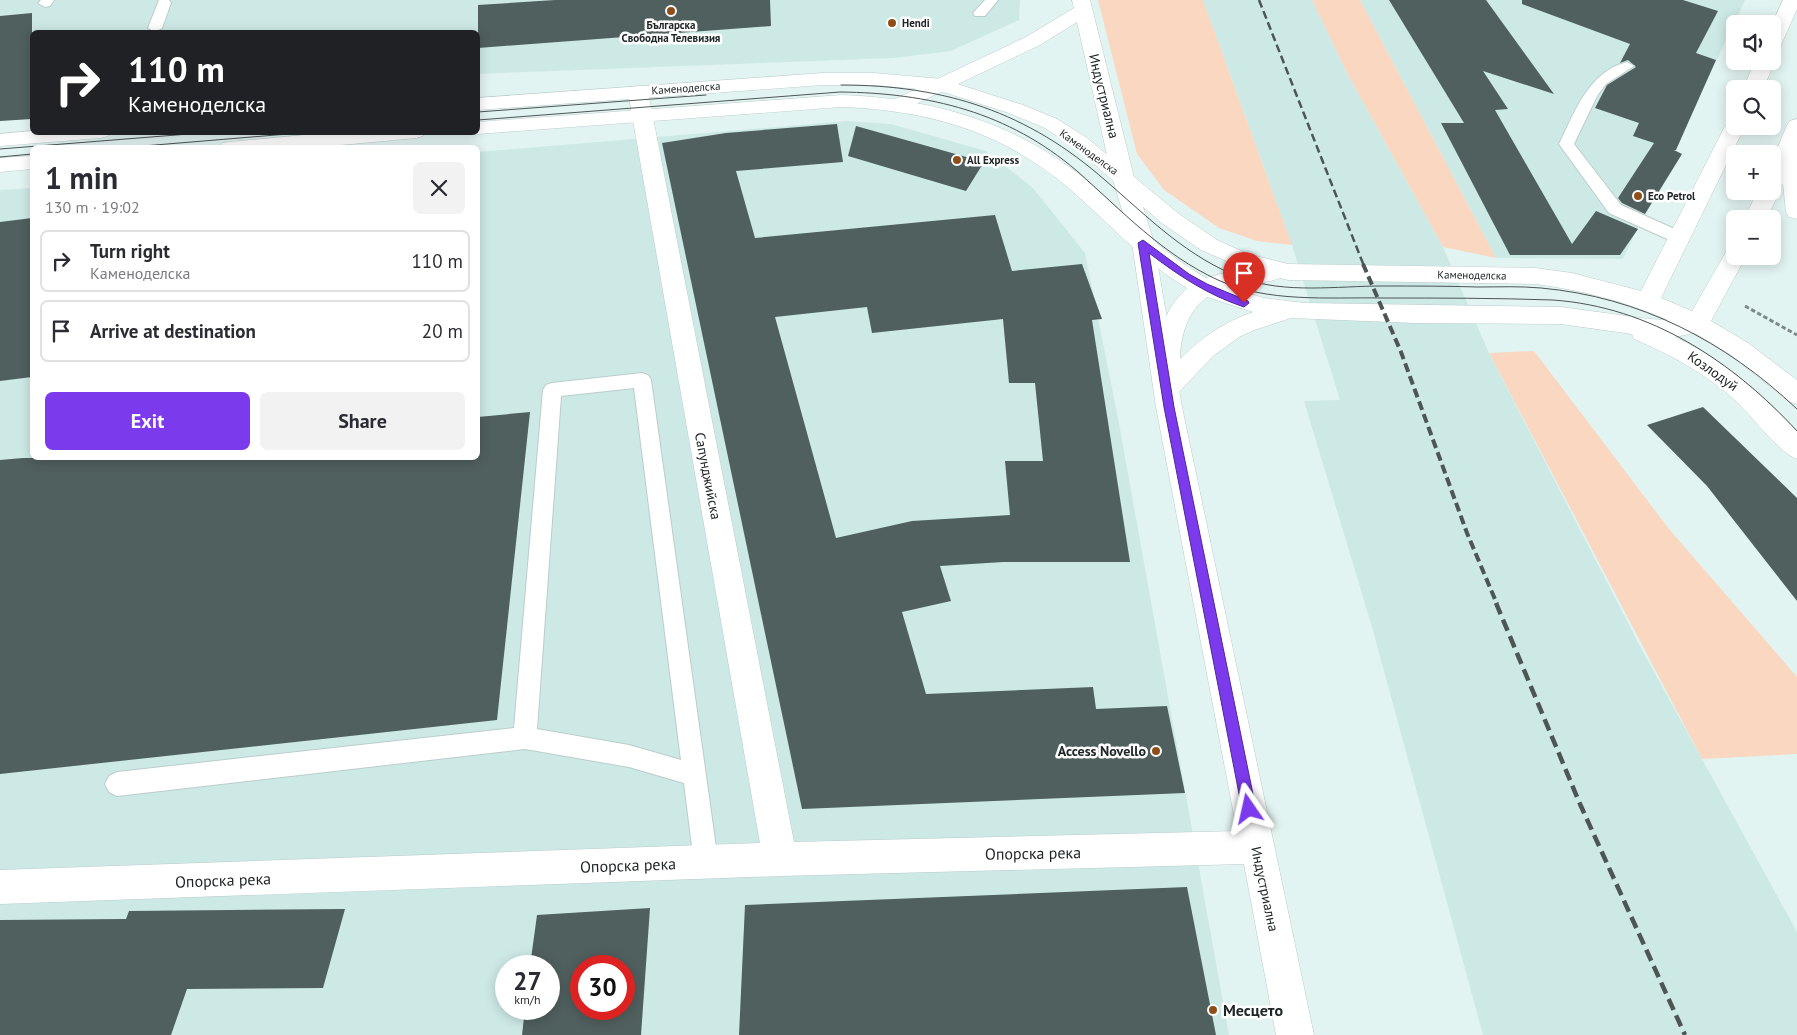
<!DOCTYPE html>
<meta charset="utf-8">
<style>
:root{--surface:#fff;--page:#f2f2f3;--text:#2b2b33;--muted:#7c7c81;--line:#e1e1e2;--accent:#7c3aed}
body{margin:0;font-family:"PT Sans",sans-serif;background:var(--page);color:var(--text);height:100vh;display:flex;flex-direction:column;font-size:19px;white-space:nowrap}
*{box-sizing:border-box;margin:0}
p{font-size:16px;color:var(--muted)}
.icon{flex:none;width:28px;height:28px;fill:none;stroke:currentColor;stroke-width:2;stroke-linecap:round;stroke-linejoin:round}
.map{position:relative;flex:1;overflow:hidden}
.side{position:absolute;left:30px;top:145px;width:450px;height:315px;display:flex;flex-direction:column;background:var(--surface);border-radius:8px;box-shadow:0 2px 12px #0003}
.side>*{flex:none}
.top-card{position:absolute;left:30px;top:30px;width:450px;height:105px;border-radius:8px;box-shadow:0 2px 12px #0003;background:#202124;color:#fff;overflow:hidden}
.buttons{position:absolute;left:1726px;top:15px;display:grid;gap:10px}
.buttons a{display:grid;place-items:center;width:55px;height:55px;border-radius:8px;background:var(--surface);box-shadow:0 2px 12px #0003;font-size:25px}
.speed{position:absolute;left:495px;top:955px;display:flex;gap:10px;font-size:25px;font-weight:700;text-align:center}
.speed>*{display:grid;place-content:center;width:65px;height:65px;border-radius:50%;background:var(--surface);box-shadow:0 2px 12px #0003;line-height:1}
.speed small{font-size:12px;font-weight:400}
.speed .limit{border:8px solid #d22;background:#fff;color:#111}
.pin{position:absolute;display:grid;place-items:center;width:42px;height:42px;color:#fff;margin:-51px -21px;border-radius:50% 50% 50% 0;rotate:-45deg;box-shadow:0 0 5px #0007}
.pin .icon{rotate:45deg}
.me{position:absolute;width:55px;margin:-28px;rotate:349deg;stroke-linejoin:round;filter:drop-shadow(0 0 4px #0008)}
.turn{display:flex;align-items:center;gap:18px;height:105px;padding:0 15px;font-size:22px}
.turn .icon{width:65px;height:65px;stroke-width:2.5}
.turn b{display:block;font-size:35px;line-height:42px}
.round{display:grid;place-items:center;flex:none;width:52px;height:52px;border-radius:8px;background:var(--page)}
.head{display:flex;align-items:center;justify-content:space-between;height:85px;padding:0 15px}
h1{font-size:30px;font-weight:600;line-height:38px}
.button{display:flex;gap:10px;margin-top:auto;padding:10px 15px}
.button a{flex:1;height:58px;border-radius:8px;background:var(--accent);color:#fff;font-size:20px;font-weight:600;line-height:58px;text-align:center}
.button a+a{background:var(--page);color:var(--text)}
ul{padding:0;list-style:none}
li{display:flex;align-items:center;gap:15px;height:62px;margin:0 10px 8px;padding:0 5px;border:2px solid var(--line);border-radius:8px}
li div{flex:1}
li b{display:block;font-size:19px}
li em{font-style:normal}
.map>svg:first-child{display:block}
</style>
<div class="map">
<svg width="1797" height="1035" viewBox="0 0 1797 1035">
<rect width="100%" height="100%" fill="#e2f4f2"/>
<path fill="#cde9e6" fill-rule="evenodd" d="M 0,0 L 1020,0 L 1019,20 L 951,51 L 893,58 L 478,74 L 478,32 L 32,32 L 32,117 L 0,120 Z
M 1203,0 L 1312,0 L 1348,75 L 1443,247 L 1489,353 L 1641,648 L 1797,932 L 1797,1035 L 1483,1035 L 1372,627 L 1304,401 L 1340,400 L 1292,245 Z
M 1360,0 L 1745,0 L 1623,259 L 1496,258 Z
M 847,121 L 891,124 L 986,151 L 1033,188 L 1085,253 L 1118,418 L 1229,1035 L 0,1035 L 0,190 L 32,188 L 32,458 L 478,458 L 478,152 ZM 506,966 L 549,966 L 549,1009 L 506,1009 ZM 581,966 L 624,966 L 624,1009 L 581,1009 Z"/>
<path fill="#f9d7c1" d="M 1098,0 L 1203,0 L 1292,245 L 1257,241 L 1219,228 L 1164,190 L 1137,154 Z
M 1312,0 L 1360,0 L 1496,258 L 1443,247 L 1348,75 Z
M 1534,351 L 1669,529 L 1797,677 L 1797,754 L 1702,759 L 1489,353 Z"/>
<path fill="#50605e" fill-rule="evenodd" d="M 555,0 L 770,0 L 771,26 L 478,48 L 478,5 Z
M 1389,0 L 1486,0 L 1554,94 L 1483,71 L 1508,109 L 1495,110 L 1572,244 L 1596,211 L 1638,229 L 1620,255 L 1510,255 L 1441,123 L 1464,123 Z
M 1522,0 L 1683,0 L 1718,11 L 1696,53 L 1716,60 L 1676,150 L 1674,150 L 1682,154 L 1645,214 L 1622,203 L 1618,198 L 1654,143 L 1633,136 L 1639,123 L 1595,108 L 1607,85 L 1636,67 L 1628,60 L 1620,63 L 1630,44 L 1522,4 Z
M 32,13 L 32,119 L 0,121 L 0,16 Z
M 837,124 L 843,162 L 736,171 L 755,238 L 995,215 L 1012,271 L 1082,264 L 1102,319 L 1092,320 L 1130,562 L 1003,562 L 940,566 L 951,601 L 902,612 L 926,694 L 1093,687 L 1096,709 L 1167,706 L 1185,793 L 802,809 L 662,143 L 726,133 ZM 867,307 L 872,333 L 1003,319 L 1009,383 L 1035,383 L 1043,461 L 1005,461 L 1010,515 L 912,521 L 836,538 L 775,317 Z
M 856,126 L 984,162 L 966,191 L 848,156 Z
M 32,218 L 32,377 L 0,381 L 0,222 Z
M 1703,407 L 1797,498 L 1797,601 L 1707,486 L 1647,425 Z
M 530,412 L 497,720 L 0,774 L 0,460 L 23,458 L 478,458 L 478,417 Z
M 1187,887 L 1216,1035 L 739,1035 L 745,905 Z
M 650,908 L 641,1035 L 522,1035 L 525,1009 L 549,1009 L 549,966 L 530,966 L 537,915 ZM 581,966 L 624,966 L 624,1009 L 581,1009 Z
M 345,909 L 323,988 L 187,989 L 171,1035 L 0,1035 L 0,920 L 126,919 L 129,911 Z"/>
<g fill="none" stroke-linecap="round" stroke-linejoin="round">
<g stroke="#bbcdcb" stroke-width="2">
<path id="service" d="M 41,0 L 54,0 L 50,6 L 45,7 L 38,3 Z
M 159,0 L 169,0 L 171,3 L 162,28 L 155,32 L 148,28 Z
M 985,0 L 998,0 L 985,16 L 975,16 L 973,13 Z
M 1627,62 L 1634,66 L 1606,84 L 1597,96 L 1574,144 L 1621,205 L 1686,234 L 1688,238 L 1686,242 L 1680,243 L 1674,242 L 1609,213 L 1559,144 C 1575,112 1588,72 1627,62 Z
M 642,373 L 648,375 L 651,380 L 718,862 L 715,871 L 706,874 L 697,871 L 694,862 L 684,783 L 629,767 L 525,749 L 117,796 L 109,792 L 105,784 L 109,776 L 117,772 L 514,728 L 543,390 L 546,385 L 552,383 ZM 634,388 L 681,760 L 629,745 L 537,729 L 561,396 Z"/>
</g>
<g stroke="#bbcdcb" stroke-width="1">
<path id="minor" d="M 1072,0 L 1090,0 L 1134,177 L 1154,243 L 1182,407 L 1314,1035 L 1276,1035 L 1244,864 L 780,876 L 0,904 L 0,870 L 760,843 L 628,92 L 631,88 L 638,86 L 645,88 L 648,92 L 794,842 L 1237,831 L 1156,407 L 1132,243 L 1112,177 L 1077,22 L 1040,45 L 905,109 L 898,111 L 891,109 L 888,105 L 891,101 L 1026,37 L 1074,8 Z"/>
</g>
<g stroke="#bbcdcb" stroke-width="1">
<path id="secondary" d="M 1783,0 L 1797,0 L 1797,9 L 1781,45 L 1779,49 L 1772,50 L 1772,24 Z
M 1772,58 L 1775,61 L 1763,89 L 1743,89 L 1755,61 L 1772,61 Z
M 823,73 L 874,73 L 942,79 L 1023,105 L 1057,119 L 1087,138 L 1179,214 L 1217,240 L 1248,254 L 1288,264 L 1535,268 L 1572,273 L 1641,291 L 1725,126 L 1728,122 L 1735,120 L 1735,126 L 1745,126 L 1661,298 L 1692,311 L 1727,250 L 1735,247 L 1735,256 L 1746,256 L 1711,321 L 1748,343 L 1797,380 L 1797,404 L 1788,401 L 1731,355 L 1700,336 L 1694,333 L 1675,337 C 1723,360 1761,392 1797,431 L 1797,459 C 1779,453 1752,416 1736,401 C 1706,374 1672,355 1634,339 L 1632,334 L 1561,324 L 1415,323 L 1291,318 L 1254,330 L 1239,337 L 1213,356 L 1176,395 L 1167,397 L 1158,395 L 1154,388 C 1157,348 1156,317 1187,288 C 1143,262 1110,224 1071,190 C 1004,132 929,110 841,107 L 478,134 L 471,132 L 478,132 L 478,122 L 841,95 C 930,98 1015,122 1085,179 C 1125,213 1160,252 1206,278 L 1243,268 L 1201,250 L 1163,224 L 1073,146 L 1043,127 L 1009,113 L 940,91 L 874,85 L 823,85 L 478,110 L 478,98 ZM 1280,278 L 1288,280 L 1535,284 C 1582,290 1624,301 1668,320 L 1649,319 L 1561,307 L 1304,303 L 1264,298 L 1227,287 L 1271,281 ZM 1207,297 L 1253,312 C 1224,322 1202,337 1180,359 C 1181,335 1187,312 1207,297 Z
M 1797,119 L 1797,219 L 1789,217 L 1786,212 L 1783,184 L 1778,189 L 1780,191 L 1766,219 L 1744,219 L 1758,191 L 1772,191 L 1772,161 L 1787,125 L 1790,121 Z
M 32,131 L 32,132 L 111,132 L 108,136 L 101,138 L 0,146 L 0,134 Z
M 336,132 L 426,132 L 423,136 L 416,138 L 309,148 L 219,148 L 222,143 L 229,142 Z
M 32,156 L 32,169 L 0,172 L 0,158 Z"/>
</g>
<path stroke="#7e8a89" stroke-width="3" stroke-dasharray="4.5 2.5" stroke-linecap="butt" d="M 1745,306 L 1797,335"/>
<use href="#service" fill="#fff" fill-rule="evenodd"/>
<use href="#minor" fill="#fff" fill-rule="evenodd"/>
<use href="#secondary" fill="#fff" fill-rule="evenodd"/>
<path stroke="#4d5555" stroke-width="1" d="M 841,85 C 945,85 1028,112 1106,181 C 1149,218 1188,258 1242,278 C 1285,294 1337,286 1383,286 C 1414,286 1446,286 1478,287 C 1499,287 1520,286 1541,288 C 1640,297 1725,341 1797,409
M 478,112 L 706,95
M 478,120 L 840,92 C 929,93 1008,112 1077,171 C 1121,210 1163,255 1218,280 C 1268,303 1328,297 1382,298 C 1439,298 1496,298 1553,300 C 1651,307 1732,361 1797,431
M 119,148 L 312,132
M 0,149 L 214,132
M 0,157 L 32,154"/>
<path stroke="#4d5555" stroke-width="2.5" stroke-dasharray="8 4" stroke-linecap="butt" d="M 1259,0 L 1364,266"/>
<path stroke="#4d5555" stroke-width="4" stroke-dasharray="9 4.5" stroke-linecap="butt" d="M 1363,264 L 1401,352 L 1467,533 L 1497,604"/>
<path stroke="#4d5555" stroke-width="4.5" stroke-dasharray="12 6" stroke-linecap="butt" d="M 1496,603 L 1580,804 L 1685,1035"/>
</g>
<path fill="#7c3aed" stroke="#51269a" d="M 1143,240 L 1189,274 L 1207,284 L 1248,301 L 1249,303 L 1244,307 C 1208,295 1179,276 1149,253 L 1174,407 L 1256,809 L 1254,814 L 1249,816 L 1244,814 L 1242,809 L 1164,407 L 1138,243 Z"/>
<g fill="#8f4e19" stroke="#fff" stroke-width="2">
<circle cx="671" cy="11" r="5"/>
<circle cx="892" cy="23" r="5"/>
<circle cx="957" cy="160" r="5"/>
<circle cx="1638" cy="196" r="5"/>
<circle cx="1156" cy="751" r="5"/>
<circle cx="1213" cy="1010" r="5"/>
</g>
<g text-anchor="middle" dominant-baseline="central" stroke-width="5" stroke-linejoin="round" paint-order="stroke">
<g font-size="11" font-weight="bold" fill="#202626" stroke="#fff" text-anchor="start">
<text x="902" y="23">Hendi</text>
<text x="671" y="25" text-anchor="middle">Българска<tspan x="671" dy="13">Свободна Телевизия</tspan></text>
<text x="967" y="160">All Express</text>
<text x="1648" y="196">Eco Petrol</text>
</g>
<g font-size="11" fill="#202626" stroke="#fff">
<text transform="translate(686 88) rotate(-4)">Каменоделска</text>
<text transform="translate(1089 152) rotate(36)">Каменоделска</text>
<text transform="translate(1472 275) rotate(1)">Каменоделска</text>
</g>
<g font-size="14" fill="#202626" stroke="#fff">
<text transform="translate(1104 96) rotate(76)">Индустриална</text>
<text transform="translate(1713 371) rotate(35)">Козлодуй</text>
<text transform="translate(708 476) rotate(79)">Сапунджийска</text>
<text transform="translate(1265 889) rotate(78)">Индустриална</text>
</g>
<g font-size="14" font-weight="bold" fill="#202626" stroke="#fff" text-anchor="end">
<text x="1146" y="751">Access Novello</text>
</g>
<g font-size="16" fill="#202626" stroke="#fff">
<text transform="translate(1033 853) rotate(-1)">Опорска река</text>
<text transform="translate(628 865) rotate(-2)">Опорска река</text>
<text transform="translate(223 880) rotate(-2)">Опорска река</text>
</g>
<g font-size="16" font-weight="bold" fill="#202626" stroke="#fff" text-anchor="start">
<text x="1223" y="1010">Месцето</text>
</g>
</g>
</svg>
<div class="buttons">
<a><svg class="icon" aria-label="sound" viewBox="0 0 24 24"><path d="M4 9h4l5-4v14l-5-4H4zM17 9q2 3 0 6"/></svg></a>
<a><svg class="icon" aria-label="search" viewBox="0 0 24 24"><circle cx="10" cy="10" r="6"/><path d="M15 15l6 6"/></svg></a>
<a>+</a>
<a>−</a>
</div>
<div class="speed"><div>27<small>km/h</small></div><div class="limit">30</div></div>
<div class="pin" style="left:1244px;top:303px;background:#d93025"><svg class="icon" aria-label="arrive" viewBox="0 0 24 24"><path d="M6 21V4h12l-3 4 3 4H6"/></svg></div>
<svg class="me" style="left:1249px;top:809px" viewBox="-20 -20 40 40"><path d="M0-17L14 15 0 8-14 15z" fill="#7c3aed" stroke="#fff" stroke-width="4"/></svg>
<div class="top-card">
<div class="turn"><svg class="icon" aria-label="right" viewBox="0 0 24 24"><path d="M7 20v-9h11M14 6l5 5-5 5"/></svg><div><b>110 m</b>Каменоделска</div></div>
</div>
<section class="side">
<div class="head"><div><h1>1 min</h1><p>130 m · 19:02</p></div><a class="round"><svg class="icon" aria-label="close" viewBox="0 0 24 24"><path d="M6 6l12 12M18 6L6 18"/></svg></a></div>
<ul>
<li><svg class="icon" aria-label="right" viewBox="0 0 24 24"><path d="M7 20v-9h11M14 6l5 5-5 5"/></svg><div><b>Turn right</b><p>Каменоделска</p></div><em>110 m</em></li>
<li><svg class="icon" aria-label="arrive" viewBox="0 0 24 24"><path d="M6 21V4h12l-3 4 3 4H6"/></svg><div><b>Arrive at destination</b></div><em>20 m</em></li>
</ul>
<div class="button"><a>Exit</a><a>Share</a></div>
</section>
</div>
